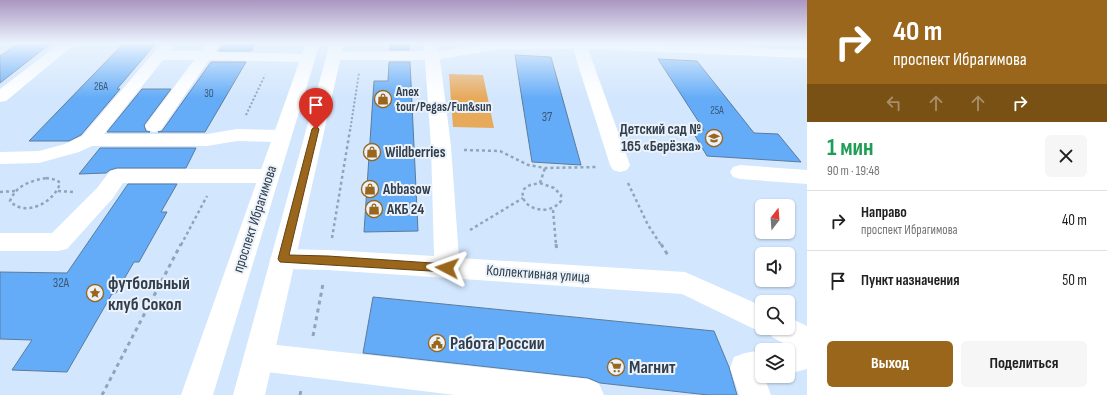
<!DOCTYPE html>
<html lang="ru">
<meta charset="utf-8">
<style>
:root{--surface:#fff;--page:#f6f6f6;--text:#222;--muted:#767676;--line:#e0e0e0;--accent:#99661b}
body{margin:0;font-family:"Sofia Sans Condensed",sans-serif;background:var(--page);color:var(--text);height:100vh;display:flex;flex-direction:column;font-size:15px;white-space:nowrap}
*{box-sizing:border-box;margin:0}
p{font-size:13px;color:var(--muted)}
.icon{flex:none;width:22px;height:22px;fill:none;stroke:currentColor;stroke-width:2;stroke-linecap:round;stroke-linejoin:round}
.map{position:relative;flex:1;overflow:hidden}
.sheet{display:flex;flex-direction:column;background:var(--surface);width:300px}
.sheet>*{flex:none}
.hud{background:#99661b;color:#fff;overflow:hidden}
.needle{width:26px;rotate:17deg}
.buttons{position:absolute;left:755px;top:199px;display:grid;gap:8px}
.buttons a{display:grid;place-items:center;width:40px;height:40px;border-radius:6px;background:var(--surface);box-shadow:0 1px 3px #0004;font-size:20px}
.pin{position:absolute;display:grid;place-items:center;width:34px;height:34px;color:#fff;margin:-41px -17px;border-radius:50% 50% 50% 0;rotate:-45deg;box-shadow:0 0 4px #0007}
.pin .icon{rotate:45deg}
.me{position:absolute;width:44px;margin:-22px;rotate:274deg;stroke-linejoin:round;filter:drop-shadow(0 0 3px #0008)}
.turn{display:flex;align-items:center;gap:14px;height:84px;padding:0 20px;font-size:18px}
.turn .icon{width:52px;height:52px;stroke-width:2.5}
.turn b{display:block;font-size:28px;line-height:34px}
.lanes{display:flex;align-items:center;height:38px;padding:0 20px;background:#0003;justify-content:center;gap:20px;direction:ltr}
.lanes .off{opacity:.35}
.round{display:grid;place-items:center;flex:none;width:42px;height:42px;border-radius:6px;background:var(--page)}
.summary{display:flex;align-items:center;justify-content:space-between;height:68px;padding:0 20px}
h1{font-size:24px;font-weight:700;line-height:30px;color:#1e9e55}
.button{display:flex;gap:8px;margin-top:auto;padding:8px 20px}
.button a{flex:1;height:46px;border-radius:6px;background:var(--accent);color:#fff;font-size:16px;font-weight:700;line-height:46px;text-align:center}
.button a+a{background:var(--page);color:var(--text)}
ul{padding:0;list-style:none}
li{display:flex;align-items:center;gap:12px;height:60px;padding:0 20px;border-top:1px solid var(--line)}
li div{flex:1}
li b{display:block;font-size:15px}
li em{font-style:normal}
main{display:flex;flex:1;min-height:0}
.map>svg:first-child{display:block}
</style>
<main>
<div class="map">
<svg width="807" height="395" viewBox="0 0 807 395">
<rect width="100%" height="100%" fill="#d2e6fd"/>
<path fill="#e7a95a" d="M 449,74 L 483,75 L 494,128 L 453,127 Z"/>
<path fill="#64acf7" stroke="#5c7b9c" d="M 19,43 L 51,43 L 0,83 L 0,56 Z
M 124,43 L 156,43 L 117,89 L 120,89 L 81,135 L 69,141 L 29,141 Z
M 224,43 L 256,43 L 251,51 L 219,51 Z
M 390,43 L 409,43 L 409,50 L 390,50 Z
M 515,55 L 551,57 L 581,165 L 532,162 Z
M 658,59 L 697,61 L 754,133 L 778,134 L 801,162 L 707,156 L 691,129 L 704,130 Z
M 211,62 L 246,62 L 205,132 L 158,132 L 162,131 Z
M 389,62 L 410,62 L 418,231 L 364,232 L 374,81 L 388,81 Z
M 142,89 L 171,89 L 144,125 L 146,131 L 150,132 L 107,132 Z
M 100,148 L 196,148 L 186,168 L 117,168 L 110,170 L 106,173 L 79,174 Z
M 128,184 L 177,184 L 161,212 L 167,212 L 139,262 L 134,262 L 116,293 L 112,294 L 67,372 L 12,370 L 32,340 L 0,339 L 0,272 L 67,273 Z
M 373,297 L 714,331 L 729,367 L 737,395 L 708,395 L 600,383 L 588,378 L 363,353 Z"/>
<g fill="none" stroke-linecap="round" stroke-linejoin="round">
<path stroke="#92a4b8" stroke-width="2" stroke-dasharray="2 2" stroke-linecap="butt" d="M 246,115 L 265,75
M 350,131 L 359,73"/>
<path stroke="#92a4b8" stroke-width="2.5" stroke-dasharray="3 3" stroke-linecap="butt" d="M 464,150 L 500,151 L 528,165 L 545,168 L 597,167
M 46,178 L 57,180 L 60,183 C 55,202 25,218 10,201 C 16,185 31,181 46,178 Z
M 540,183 L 554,188 L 561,195 L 561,201 C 547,219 516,206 524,189 L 530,185 Z
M 540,183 L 545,168
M 628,183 L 648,225 L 661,245
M 58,191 L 73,192
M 0,192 L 15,191
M 553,210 L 556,245
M 470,230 L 523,198
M 332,238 L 350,130
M 181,245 L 207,196"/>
<path stroke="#92a4b8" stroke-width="3" stroke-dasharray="4 4" stroke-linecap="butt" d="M 556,244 L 557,251
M 661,244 L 669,257
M 313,336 L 323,284
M 102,395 L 181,244
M 300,395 L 301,390"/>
<path fill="#fff" fill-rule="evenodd" d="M 60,43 L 76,43 L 6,101 L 0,102 L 0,89 Z
M 162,43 L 174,43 L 175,44 L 170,51 L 200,51 C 205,45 208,42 216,44 L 218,47 L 215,52 L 308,54 L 313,55 L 315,58 L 313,61 L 308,62 L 209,60 L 161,130 L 154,132 L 147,130 L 145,126 L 194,60 L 163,60 L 104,134 L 207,134 L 237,129 L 282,130 L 289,132 L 291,136 L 289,140 L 282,142 L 237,141 L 207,146 L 92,146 L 79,152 L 39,163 L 0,164 L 0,152 L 39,151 L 65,144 L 82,136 Z
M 424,43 L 438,43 L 439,51 L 489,43 L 636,43 L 807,50 L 807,58 L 588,49 L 630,165 L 627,170 L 620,172 L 613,170 L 610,165 L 573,49 L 494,50 L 440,59 L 451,146 L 459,258 L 685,272 L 762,306 L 762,328 L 788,328 L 788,317 L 807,326 L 807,369 L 788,374 L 788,350 L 777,350 L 787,345 L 772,337 L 768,329 L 762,332 L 752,328 L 682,294 L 328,270 L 283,269 L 274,266 L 270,259 L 274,252 L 283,249 L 328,250 L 434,256 L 431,146 L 425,60 L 333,60 L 328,59 L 326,56 L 328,53 L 333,52 L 424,51 Z
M 740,165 L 807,170 L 807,184 L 740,179 L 733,177 L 730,172 L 733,167 Z
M 117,169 L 268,169 L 275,171 L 278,176 L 275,181 L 268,183 L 123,183 L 113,198 L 67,249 L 58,251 L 0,251 L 0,233 L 52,233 L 97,188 L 110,171 Z
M 259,343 L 588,379 L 599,384 L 604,395 L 455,395 L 259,371 L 248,367 L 244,357 L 248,347 Z
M 762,350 L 762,376 L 772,376 L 765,379 L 771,395 L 739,395 L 730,368 L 734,357 L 745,353 Z"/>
<path fill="#fff" fill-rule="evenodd" d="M 306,43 L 320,43 L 213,395 L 181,395 Z
M 330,43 L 344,43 L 265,395 L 233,395 Z"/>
</g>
<linearGradient id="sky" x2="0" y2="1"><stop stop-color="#ab96c0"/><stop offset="0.44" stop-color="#ebf4fe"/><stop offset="1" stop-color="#ebf4fe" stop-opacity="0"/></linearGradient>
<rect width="807" height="98" fill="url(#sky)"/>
<path fill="#99661b" stroke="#634212" d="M 316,126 L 319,129 L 289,255 L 328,256 L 447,264 L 451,265 L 452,268 L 451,271 L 447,272 L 280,262 L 278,259 L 312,129 Z"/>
<defs>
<g id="shop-ring" transform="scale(0.9)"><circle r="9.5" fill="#ebf2fa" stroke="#99661b" stroke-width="1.5"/><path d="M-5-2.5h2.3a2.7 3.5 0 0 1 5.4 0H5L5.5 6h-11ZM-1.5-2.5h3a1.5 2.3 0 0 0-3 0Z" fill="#99661b"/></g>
<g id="school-ring" transform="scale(0.9)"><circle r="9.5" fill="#ebf2fa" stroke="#99661b" stroke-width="1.5"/><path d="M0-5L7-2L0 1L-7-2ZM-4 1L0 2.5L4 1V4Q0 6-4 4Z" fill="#99661b"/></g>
<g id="sight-ring" transform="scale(0.9)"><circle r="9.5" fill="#ebf2fa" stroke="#99661b" stroke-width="1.5"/><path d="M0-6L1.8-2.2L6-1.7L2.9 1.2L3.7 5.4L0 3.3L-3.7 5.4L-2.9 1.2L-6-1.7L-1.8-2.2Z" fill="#99661b"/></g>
<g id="civic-ring" transform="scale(0.9)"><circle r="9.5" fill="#ebf2fa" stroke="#99661b" stroke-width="1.5"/><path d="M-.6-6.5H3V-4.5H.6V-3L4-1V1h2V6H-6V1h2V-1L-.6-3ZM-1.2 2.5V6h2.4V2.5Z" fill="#99661b"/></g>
<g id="supermarket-ring" transform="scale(0.9)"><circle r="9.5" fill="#ebf2fa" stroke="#99661b" stroke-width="1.5"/><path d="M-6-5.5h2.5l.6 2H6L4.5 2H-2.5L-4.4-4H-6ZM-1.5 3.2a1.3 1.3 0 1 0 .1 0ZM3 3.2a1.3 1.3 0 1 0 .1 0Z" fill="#99661b"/></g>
</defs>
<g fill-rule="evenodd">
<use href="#shop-ring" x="383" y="99"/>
<use href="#school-ring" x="714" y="138"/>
<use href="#shop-ring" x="372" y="152"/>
<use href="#shop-ring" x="370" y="189"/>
<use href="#shop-ring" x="374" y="209"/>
<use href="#sight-ring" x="95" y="293"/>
<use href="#civic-ring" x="437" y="343"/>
<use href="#supermarket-ring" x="616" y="367"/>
</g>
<g text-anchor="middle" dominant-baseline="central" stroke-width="4" stroke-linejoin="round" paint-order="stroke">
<g font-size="11" fill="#3d5a78">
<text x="101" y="86">26А</text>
<text x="209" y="93">30</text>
<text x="717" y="110">25А</text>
</g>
<g font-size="13" font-weight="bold" fill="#303e4d" stroke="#ebf2fa" text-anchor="start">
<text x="396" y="92">Anex<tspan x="396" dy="15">tour/Pegas/Fun&amp;sun</tspan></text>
</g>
<g font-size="13" fill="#3d5a78">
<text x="547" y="117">37</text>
<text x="61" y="283">32А</text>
</g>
<g font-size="15" font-weight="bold" fill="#303e4d" stroke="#ebf2fa" text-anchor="start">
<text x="701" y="129" text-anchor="end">Детский сад №<tspan x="701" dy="17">165 «Берёзка»</tspan></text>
<text x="385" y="152">Wildberries</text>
<text x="383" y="189">Abbasow</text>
<text x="387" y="209">АКБ 24</text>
</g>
<g font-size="15" fill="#303e4d" stroke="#ebf2fa">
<text transform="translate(255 219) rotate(-72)">проспект Ибрагимова</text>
<text transform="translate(538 274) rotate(4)">Коллективная улица</text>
</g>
<g font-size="18" font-weight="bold" fill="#303e4d" stroke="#ebf2fa" text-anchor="start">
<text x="108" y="283">футбольный<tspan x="108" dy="21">клуб Сокол</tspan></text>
<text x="450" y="343">Работа России</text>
<text x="629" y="367">Магнит</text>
</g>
</g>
</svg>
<div class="buttons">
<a><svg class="needle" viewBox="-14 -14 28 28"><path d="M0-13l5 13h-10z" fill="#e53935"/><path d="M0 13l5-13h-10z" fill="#767676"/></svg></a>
<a><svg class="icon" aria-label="sound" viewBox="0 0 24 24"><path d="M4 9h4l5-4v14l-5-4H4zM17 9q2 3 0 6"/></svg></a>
<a><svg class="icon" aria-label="search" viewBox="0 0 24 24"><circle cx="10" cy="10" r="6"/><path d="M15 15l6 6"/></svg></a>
<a><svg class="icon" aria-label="layers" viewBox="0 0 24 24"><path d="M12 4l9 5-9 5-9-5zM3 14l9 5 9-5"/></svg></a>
</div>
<div class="pin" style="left:316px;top:129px;background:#d93025"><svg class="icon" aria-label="arrive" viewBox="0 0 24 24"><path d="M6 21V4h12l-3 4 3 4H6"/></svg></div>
<svg class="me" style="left:447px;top:268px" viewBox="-20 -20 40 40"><path d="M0-17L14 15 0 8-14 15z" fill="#99661b" stroke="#fff" stroke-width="4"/></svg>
</div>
<section class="sheet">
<div class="hud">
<div class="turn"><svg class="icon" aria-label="right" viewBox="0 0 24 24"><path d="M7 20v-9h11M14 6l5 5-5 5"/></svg><div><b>40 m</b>проспект Ибрагимова</div></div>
<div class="lanes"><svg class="icon off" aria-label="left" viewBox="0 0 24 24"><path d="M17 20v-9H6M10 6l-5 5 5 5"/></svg><svg class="icon off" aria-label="ahead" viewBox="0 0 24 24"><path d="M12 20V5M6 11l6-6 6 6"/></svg><svg class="icon off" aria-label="ahead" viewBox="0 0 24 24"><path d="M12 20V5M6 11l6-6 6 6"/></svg><svg class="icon" aria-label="right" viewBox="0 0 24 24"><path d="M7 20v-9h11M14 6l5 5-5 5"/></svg></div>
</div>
<div class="summary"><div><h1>1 мин</h1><p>90 m · 19:48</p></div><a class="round"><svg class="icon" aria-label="close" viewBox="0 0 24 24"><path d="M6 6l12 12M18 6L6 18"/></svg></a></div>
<ul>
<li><svg class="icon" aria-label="right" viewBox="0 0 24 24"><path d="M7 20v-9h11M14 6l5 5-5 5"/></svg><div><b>Направо</b><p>проспект Ибрагимова</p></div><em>40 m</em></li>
<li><svg class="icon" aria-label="arrive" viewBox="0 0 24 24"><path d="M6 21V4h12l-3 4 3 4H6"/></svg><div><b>Пункт назначения</b></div><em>50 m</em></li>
</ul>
<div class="button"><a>Выход</a><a>Поделиться</a></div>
</section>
</main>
